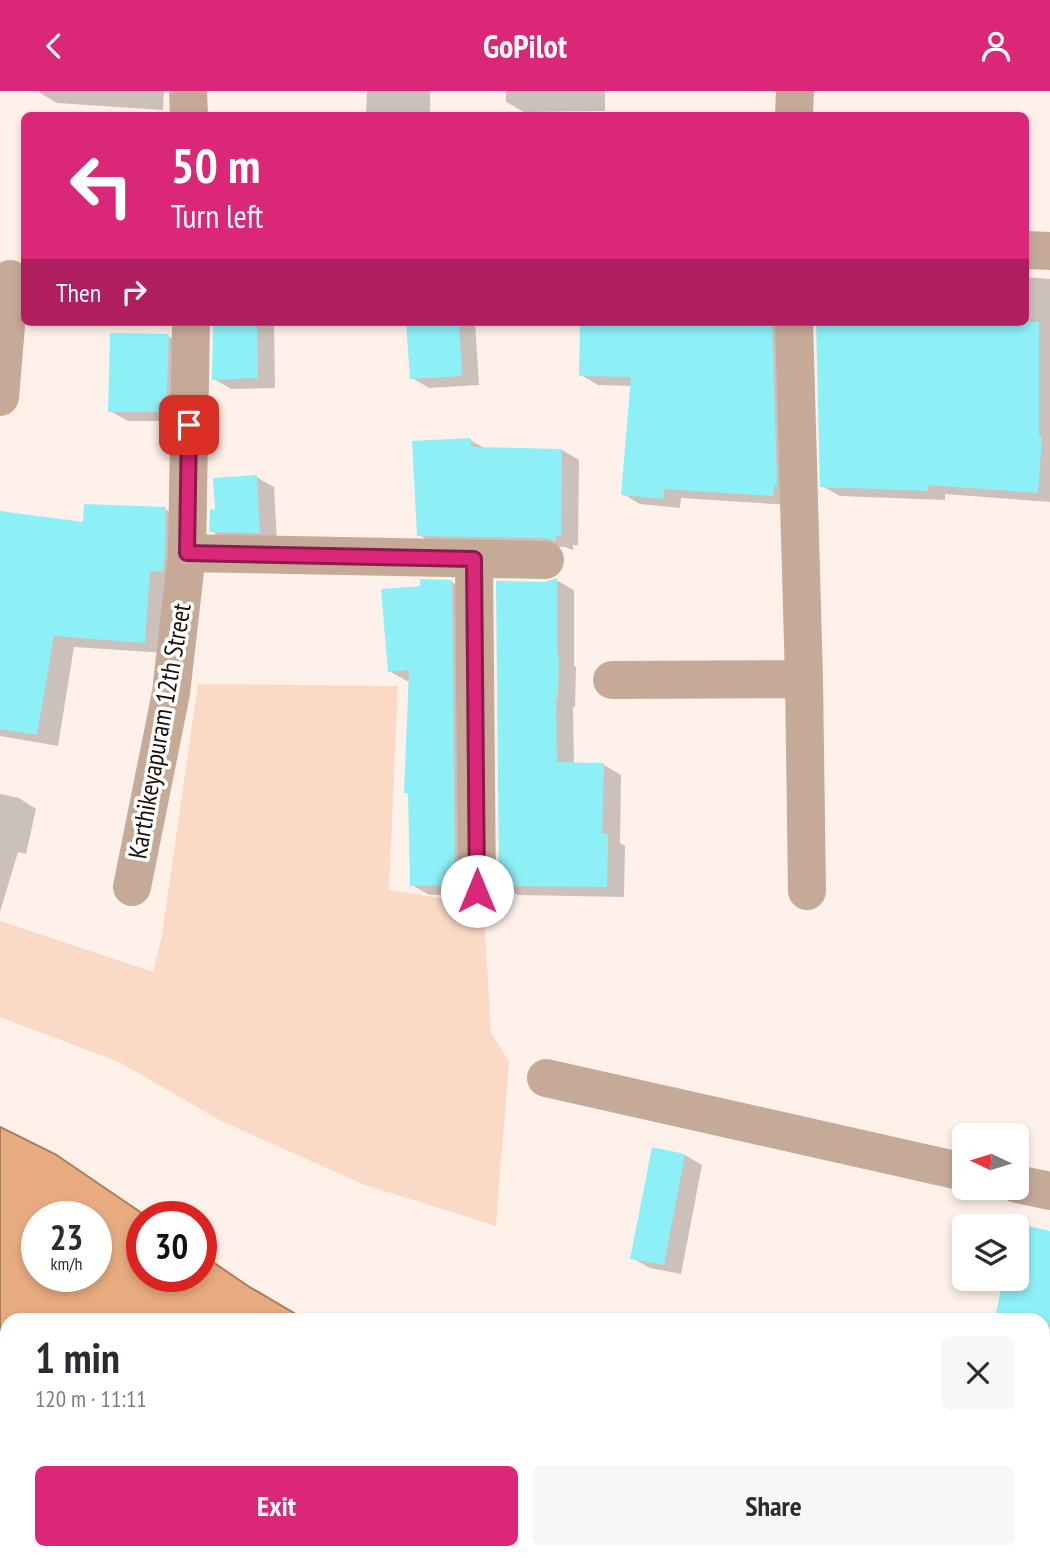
<!DOCTYPE html>
<meta charset="utf-8">
<style>
:root{--surface:#fff;--page:#f7f7f7;--text:#2b2b33;--muted:#7c7c81;--accent:#db2777}
body{margin:0;font-family:"PT Sans Narrow",sans-serif;background:var(--page);color:var(--text);height:100vh;display:flex;flex-direction:column;font-size:26px;white-space:nowrap}
*{box-sizing:border-box;margin:0}
p{font-size:23px;color:var(--muted)}
.icon{flex:none;width:38px;height:38px;fill:none;stroke:currentColor;stroke-width:2;stroke-linecap:round;stroke-linejoin:round}
.map{position:relative;flex:1;overflow:hidden}
.side{position:absolute;left:0px;top:1222px;width:1050px;height:247px;display:flex;flex-direction:column;background:var(--surface);border-radius:21px 21px 0 0;box-shadow:0 4px 10px #0003}
.side>*{flex:none}
.banner{position:absolute;left:21px;top:21px;width:1008px;height:214px;border-radius:10px;box-shadow:0 4px 10px #0003;background:#db2777;color:#fff;overflow:hidden}
.needle{width:46px;rotate:274deg}
.fabs{position:absolute;left:952px;top:1032px;display:grid;gap:14px}
.fabs a{display:grid;place-items:center;width:77px;height:77px;border-radius:10px;background:var(--surface);box-shadow:0 4px 10px #0003;font-size:35px}
.speed{position:absolute;left:21px;top:1110px;display:flex;gap:14px;font-size:35px;font-weight:700;text-align:center}
.speed>*{display:grid;place-content:center;width:91px;height:91px;border-radius:50%;background:var(--surface);box-shadow:0 4px 10px #0003;line-height:1}
.speed small{font-size:18px;font-weight:400}
.speed .limit{border:10px solid #d22;background:#fff;color:#111}
.pin{position:absolute;display:grid;place-items:center;width:60px;height:60px;color:#fff;margin:-30px;border-radius:14px;box-shadow:0 4px 10px #0006}
.me{position:absolute;width:77px;margin:-38px;rotate:0deg;stroke-linejoin:round;filter:drop-shadow(0 0 5px #0008)}
.turn{display:flex;align-items:center;gap:24px;height:147px;padding:0 35px;font-size:32px}
.turn .icon{width:91px;height:91px;stroke-width:2.5}
.turn b{display:block;font-size:49px;line-height:60px}
.then{display:flex;align-items:center;height:66px;padding:0 35px;background:#0003;gap:14px;font-size:26px}
.round{display:grid;place-items:center;flex:none;width:74px;height:74px;border-radius:10px;background:var(--page)}
.overview{display:flex;align-items:center;justify-content:space-between;height:119px;padding:0 35px}
h1{font-size:42px;font-weight:700;line-height:52px}
.primary-button{display:flex;gap:14px;margin-top:auto;padding:14px 35px}
.primary-button a{flex:1;height:80px;border-radius:10px;background:var(--accent);color:#fff;font-size:28px;font-weight:700;line-height:80px;text-align:center}
.primary-button a+a{background:var(--page);color:var(--text)}
header{display:flex;justify-content:space-between;align-items:center;height:91px;padding:0 35px;background:var(--accent);color:#fff;font-size:32px;font-weight:700}
.map>svg:first-child{display:block}
</style>
<header><svg class="icon" aria-label="back" viewBox="0 0 24 24"><path d="M15 5l-7 7 7 7"/></svg>GoPilot<svg class="icon" aria-label="person" viewBox="0 0 24 24"><circle cx="12" cy="8" r="4"/><path d="M4 21q1-7 8-7t8 7"/></svg></header>
<div class="map">
<svg width="1050" height="1467" viewBox="0 0 1050 1467">
<rect width="100%" height="100%" fill="#fef1e9"/>
<path fill="#fadac4" d="M 198,593 L 398,595 L 389,799 L 441,807 L 484,822 L 491,941 L 509,971 L 496,1135 L 365,1094 L 221,1030 L 119,971 L 0,926 L 0,830 L 153,881 L 162,844 Z"/>
<path fill="#e8ab7f" stroke="#aa7d5c" stroke-width="2" fill-rule="evenodd" d="M 0,1036 L 55,1063 L 146,1125 L 142,1125 L 142,1185 L 201,1185 L 201,1163 L 248,1195 L 304,1228 L 7,1228 L 7,1461 L 1043,1461 L 1043,1439 L 1050,1441 L 1050,1467 L 0,1467 ZM 37,1125 L 96,1125 L 96,1185 L 37,1185 Z"/>
<path fill="#0003" d="M 40,0 L 164,0 L 163,19 L 57,12 L 40,2 Z
M 367,0 L 430,0 L 430,24 L 366,24 Z
M 506,0 L 605,0 L 605,20 L 524,21 L 506,11 Z
M 1026,186 L 1050,188 L 1050,411 L 945,403 L 945,409 L 840,405 L 822,395 L 818,231 L 1026,231 Z
M 215,231 L 274,231 L 275,297 L 231,298 L 214,288 Z
M 408,231 L 475,231 L 479,294 L 429,297 L 412,287 Z
M 582,231 L 792,231 L 790,414 L 681,407 L 680,417 L 640,413 L 623,403 L 632,295 L 598,294 L 581,284 Z
M 168,245 L 186,255 L 183,330 L 128,330 L 110,320 Z
M 470,349 L 486,358 L 562,359 L 579,369 L 578,454 L 573,454 L 573,459 L 565,456 L 437,454 L 419,444 Z
M 256,386 L 274,396 L 277,451 L 229,450 L 211,440 L 216,421 Z
M 165,418 L 186,430 L 166,562 L 74,556 L 58,655 L 0,645 L 0,422 L 85,433 Z
M 556,489 L 574,499 L 574,575 L 576,576 L 575,616 L 573,616 L 574,673 L 604,674 L 621,684 L 620,752 L 625,755 L 624,806 L 518,804 L 501,794 L 545,493 Z
M 452,491 L 469,501 L 472,803 L 429,804 L 412,794 L 409,703 L 405,701 L 410,590 L 407,590 L 389,580 L 422,497 Z
M 0,703 L 19,707 L 36,718 L 26,763 L 18,761 L 0,821 Z
M 685,1064 L 702,1074 L 681,1183 L 650,1177 L 632,1167 Z
M 1017,1136 L 1050,1141 L 1050,1251 L 1043,1249 L 1043,1228 L 996,1228 L 1005,1188 L 1017,1188 Z"/>
<path fill="#8ef0f7" d="M 213,231 L 257,231 L 258,287 L 212,289 Z
M 406,231 L 459,231 L 462,285 L 410,288 Z
M 580,231 L 772,231 L 777,394 L 774,394 L 773,405 L 664,398 L 663,408 L 621,404 L 631,286 L 579,285 Z
M 816,231 L 1039,231 L 1039,346 L 1042,346 L 1038,402 L 928,394 L 928,400 L 820,396 Z
M 110,242 L 169,243 L 166,321 L 108,321 Z
M 471,347 L 471,356 L 562,358 L 561,445 L 556,445 L 556,450 L 545,447 L 417,445 L 412,350 Z
M 257,384 L 260,442 L 209,441 L 210,418 L 215,419 L 213,387 Z
M 84,413 L 166,416 L 165,461 L 163,481 L 150,480 L 145,552 L 54,545 L 37,644 L 0,638 L 0,420 L 83,431 Z
M 557,487 L 557,564 L 559,564 L 558,607 L 556,607 L 557,671 L 604,672 L 602,743 L 608,743 L 607,796 L 499,795 L 496,490 L 545,491 Z
M 420,488 L 452,489 L 455,794 L 410,795 L 408,702 L 404,702 L 409,579 L 388,581 L 381,498 L 420,495 Z
M 652,1056 L 685,1063 L 664,1174 L 630,1168 Z
M 1016,1132 L 1050,1140 L 1050,1234 L 1043,1232 L 1043,1228 L 995,1228 L 1003,1188 L 1017,1188 Z"/>
<g fill="none" stroke-linecap="round" stroke-linejoin="round">
<path stroke="#c6aa98" stroke-width="38" d="M 188,0 L 189,24
M 794,24 L 795,0
M 1026,159 L 1050,160
M 794,231 L 804,588
M 0,306 L 10,188
M 187,462 L 545,469
M 474,468 L 477,800
M 612,589 L 804,588 L 807,800
M 132,796 L 171,602 L 187,462 L 191,231
M 546,987 L 964,1081
M 1017,1093 L 1050,1100"/>
</g>
<g fill="none" stroke-linecap="round" stroke-linejoin="round">
<g stroke="#8e194d" stroke-width="18">
<path id="route" d="M 189,334 L 187,462 L 474,468 L 477,800"/>
</g>
<use href="#route" stroke="#db2777" stroke-width="12"/>
</g>
<g text-anchor="middle" dominant-baseline="central" stroke-width="7" stroke-linejoin="round" paint-order="stroke">
<g font-size="26" fill="#1b110a" stroke="#fff">
<text transform="translate(159 640) rotate(-80)">Karthikeyapuram 12th Street</text>
</g>
</g>
</svg>
<div class="fabs">
<a><svg class="needle" viewBox="-14 -14 28 28"><path d="M0-13l5 13h-10z" fill="#e53935"/><path d="M0 13l5-13h-10z" fill="#7c7c81"/></svg></a>
<a><svg class="icon" aria-label="layers" viewBox="0 0 24 24"><path d="M12 4l9 5-9 5-9-5zM3 14l9 5 9-5"/></svg></a>
</div>
<div class="speed"><div>23<small>km/h</small></div><div class="limit">30</div></div>
<div class="pin" style="left:189px;top:334px;background:#d93025"><svg class="icon" aria-label="arrive" viewBox="0 0 24 24"><path d="M6 21V4h12l-3 4 3 4H6"/></svg></div>
<svg class="me" style="left:477px;top:800px" viewBox="-20 -20 40 40"><circle r="19" fill="#fff"/><path d="M0-13L10 11 0 6-10 11z" fill="#db2777"/></svg>
<div class="banner">
<div class="turn"><svg class="icon" aria-label="left" viewBox="0 0 24 24"><path d="M17 20v-9H6M10 6l-5 5 5 5"/></svg><div><b>50 m</b>Turn left</div></div>
<div class="then">Then<svg class="icon" aria-label="right" viewBox="0 0 24 24"><path d="M7 20v-9h11M14 6l5 5-5 5"/></svg></div>
</div>
<section class="side">
<div class="overview"><div><h1>1 min</h1><p>120 m · 11:11</p></div><a class="round"><svg class="icon" aria-label="close" viewBox="0 0 24 24"><path d="M6 6l12 12M18 6L6 18"/></svg></a></div>
<div class="primary-button"><a>Exit</a><a>Share</a></div>
</section>
</div>
